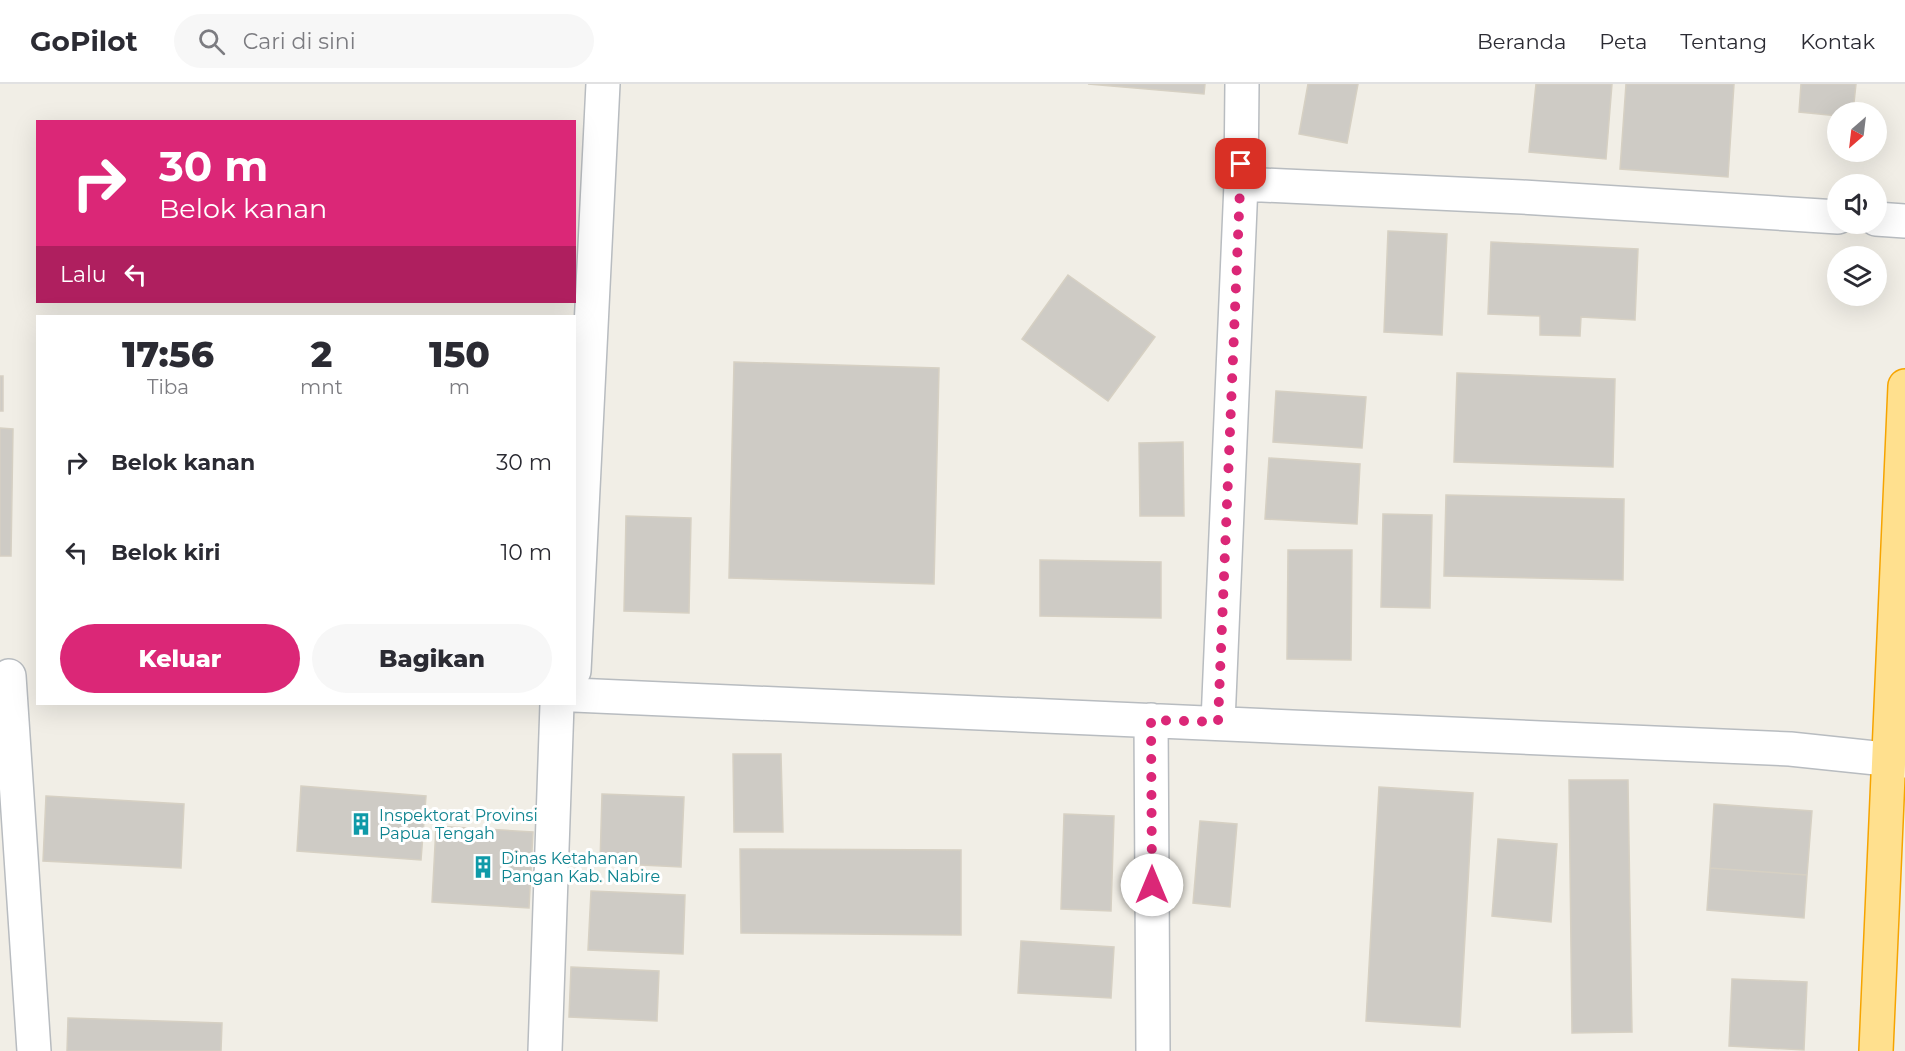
<!DOCTYPE html>
<html lang="id">
<style>
:root{--surface:#fff;--page:#f7f7f7;--text:#2b2b33;--muted:#7c7c81;--line:#e1e1e2;--accent:#db2777}
body{margin:0;font-family:Montserrat,sans-serif;background:var(--page);color:var(--text);height:100vh;display:flex;flex-direction:column;font-size:22px;white-space:nowrap}
*{box-sizing:border-box;margin:0}
p{font-size:20px;color:var(--muted)}
.icon{flex:none;width:33px;height:33px;fill:none;stroke:currentColor;stroke-width:2;stroke-linecap:round;stroke-linejoin:round}
.map{position:relative;flex:1;overflow:hidden}
.drawer{position:absolute;left:36px;top:231px;width:540px;height:390px;display:flex;flex-direction:column;background:var(--surface);border-radius:0px;box-shadow:0 6px 24px #0002}
.drawer>*{flex:none}
.top-card{position:absolute;left:36px;top:36px;width:540px;height:183px;border-radius:0px;box-shadow:0 6px 24px #0002;background:#db2777;color:#fff;overflow:hidden}
.needle{width:39px;rotate:208deg}
.tools{position:absolute;left:1827px;top:18px;display:grid;gap:12px}
.tools a{display:grid;place-items:center;width:60px;height:60px;border-radius:50%;background:var(--surface);box-shadow:0 6px 24px #0002;font-size:30px}
.pin{position:absolute;display:grid;place-items:center;width:51px;height:51px;color:#fff;margin:-26px;border-radius:12px;box-shadow:0 3px 9px #0006}
.me{position:absolute;width:66px;margin:-33px;rotate:0deg;stroke-linejoin:round;filter:drop-shadow(0 0 4px #0008)}
.turn{display:flex;align-items:center;gap:21px;height:126px;padding:0 24px;font-size:27px}
.turn .icon{width:78px;height:78px;stroke-width:2.5}
.turn b{display:block;font-size:42px;line-height:51px}
.then{display:flex;align-items:center;height:57px;padding:0 24px;background:#0003;gap:12px;font-size:22px}
.eta{display:flex;justify-content:space-evenly;align-items:center;height:102px;text-align:center}
.eta b{font-size:36px;font-weight:800;line-height:42px}
.primary-button{display:flex;gap:12px;margin-top:auto;padding:12px 24px}
.primary-button a{flex:1;height:69px;border-radius:36px;background:var(--accent);color:#fff;font-size:24px;font-weight:800;line-height:69px;text-align:center}
.primary-button a+a{background:var(--page);color:var(--text)}
ul{padding:0;list-style:none}
li{display:flex;align-items:center;gap:18px;height:90px;padding:0 24px}
li div{flex:1}
li b{display:block;font-size:22px}
li em{font-style:normal}
header{display:flex;align-items:center;gap:36px;box-sizing:border-box;height:84px;padding:0 30px;background:var(--surface);border-bottom:2px solid var(--line)}
header strong{font-size:28px}
nav{display:flex;gap:33px;margin-inline-start:auto;font-size:21px}
.search{width:420px;height:54px;background:var(--page);display:flex;align-items:center;gap:15px;box-sizing:border-box;padding:0 21px;border-radius:33px;color:var(--muted);font-size:22px}
.map>svg:first-child{display:block}
</style>
<header>
<strong>GoPilot</strong>
<div class="search"><svg class="icon" aria-label="search" viewBox="0 0 24 24"><circle cx="10" cy="10" r="6"/><path d="M15 15l6 6"/></svg>Cari di sini</div>
<nav><a>Beranda</a><a>Peta</a><a>Tentang</a><a>Kontak</a></nav>
</header>
<div class="map">
<svg width="1905" height="967" viewBox="0 0 1905 967">
<rect width="100%" height="100%" fill="#f1eee6"/>
<path fill="#cecbc5" stroke="#d6d0c3" stroke-width="1.5" d="M 1088,0 L 1205,0 L 1204,10 Z
M 1308,0 L 1358,0 L 1347,59 L 1299,50 Z
M 1536,0 L 1612,0 L 1606,75 L 1529,68 Z
M 1626,0 L 1734,0 L 1728,93 L 1620,85 Z
M 1801,0 L 1856,0 L 1853,28 L 1838,28 L 1838,32 L 1799,28 Z
M 1388,147 L 1447,150 L 1442,251 L 1384,248 Z
M 1491,158 L 1638,165 L 1635,236 L 1581,233 L 1580,252 L 1540,251 L 1540,232 L 1488,230 Z
M 1068,191 L 1155,253 L 1108,317 L 1022,255 Z
M 734,278 L 939,284 L 934,500 L 729,494 Z
M 1457,289 L 1615,295 L 1613,383 L 1454,378 Z
M 0,292 L 3,292 L 3,327 L 0,327 Z
M 1276,307 L 1366,313 L 1362,364 L 1273,358 Z
M 0,344 L 13,345 L 11,472 L 0,472 Z
M 1183,358 L 1184,432 L 1140,432 L 1139,359 Z
M 1269,374 L 1360,380 L 1357,440 L 1265,435 Z
M 1446,411 L 1624,415 L 1623,496 L 1444,492 Z
M 1383,430 L 1432,431 L 1430,524 L 1381,523 Z
M 626,432 L 691,434 L 689,529 L 624,527 Z
M 1288,466 L 1352,466 L 1351,576 L 1287,575 Z
M 1040,476 L 1161,478 L 1161,534 L 1040,532 Z
M 733,670 L 781,670 L 783,748 L 734,748 Z
M 1569,696 L 1628,696 L 1632,948 L 1572,949 Z
M 301,702 L 426,712 L 421,776 L 297,767 Z
M 1379,703 L 1473,709 L 1460,943 L 1366,937 Z
M 602,710 L 684,713 L 681,783 L 600,779 Z
M 46,712 L 184,720 L 181,784 L 43,777 Z
M 1714,720 L 1812,727 L 1807,791 L 1710,784 Z
M 1064,730 L 1114,732 L 1111,827 L 1061,825 Z
M 1200,737 L 1237,740 L 1230,823 L 1193,819 Z
M 436,742 L 533,748 L 529,824 L 432,818 Z
M 1498,755 L 1557,760 L 1551,838 L 1492,832 Z
M 740,765 L 961,766 L 961,851 L 741,849 Z
M 1710,784 L 1807,791 L 1804,834 L 1707,826 Z
M 591,807 L 685,811 L 683,870 L 588,866 Z
M 1021,857 L 1114,863 L 1111,914 L 1018,909 Z
M 571,883 L 659,887 L 657,937 L 569,933 Z
M 1732,895 L 1807,898 L 1804,966 L 1729,962 Z
M 68,934 L 222,939 L 221,967 L 67,967 Z"/>
<g fill="none" stroke-linecap="round" stroke-linejoin="round">
<g stroke="#b8bcc0" stroke-width="36">
<path id="street" d="M 1241,100 L 1522,113 L 1838,133
M 1876,135 L 1905,137
M 574,587 L 603,0
M 9,592 L 34,967
M 574,611 L 1790,665 L 1905,677
M 1151,636 L 1153,967
M 1218,638 L 1241,100 L 1242,0
M 545,967 L 557,620"/>
</g>
<g stroke="#f6a400" stroke-width="36">
<path id="highway" d="M 1876,967 L 1905,302"/>
</g>
<use href="#street" stroke="#fff" stroke-width="33"/>
<use href="#highway" stroke="#ffe08e" stroke-width="33"/>
</g>
<g fill="none" stroke-linecap="round" stroke-linejoin="round">
<path stroke="#db2777" stroke-width="10" stroke-dasharray="0 18" d="M 1152,801 L 1151,636 L 1218,638 L 1241,80"/>
</g>
<defs>
<g id="building-bare" transform="scale(1.8)"><path d="M-4-6H4V6H1V3H-1V6H-4ZM-2.5-4.3h1.7v1.8h-1.7ZM.8-4.3h1.7v1.8H.8ZM-2.5-1h1.7V.8h-1.7ZM.8-1h1.7V.8H.8Z" fill="#0f9aa8" stroke="#fff" stroke-width="2.5" paint-order="stroke"/></g>
</defs>
<g fill-rule="evenodd">
<use href="#building-bare" x="361" y="740"/>
<use href="#building-bare" x="483" y="783"/>
</g>
<g text-anchor="middle" dominant-baseline="central" stroke-width="6" stroke-linejoin="round" paint-order="stroke">
<g font-size="16" fill="#0d838f" stroke="#fff" text-anchor="start">
<text x="379" y="731">Inspektorat Provinsi<tspan x="379" dy="18">Papua Tengah</tspan></text>
<text x="501" y="774">Dinas Ketahanan<tspan x="501" dy="18">Pangan Kab. Nabire</tspan></text>
</g>
</g>
</svg>
<div class="tools">
<a><svg class="needle" viewBox="-14 -14 28 28"><path d="M0-13l5 13h-10z" fill="#e53935"/><path d="M0 13l5-13h-10z" fill="#7c7c81"/></svg></a>
<a><svg class="icon" aria-label="sound" viewBox="0 0 24 24"><path d="M4 9h4l5-4v14l-5-4H4zM17 9q2 3 0 6"/></svg></a>
<a><svg class="icon" aria-label="layers" viewBox="0 0 24 24"><path d="M12 4l9 5-9 5-9-5zM3 14l9 5 9-5"/></svg></a>
</div>
<div class="pin" style="left:1241px;top:80px;background:#d93025"><svg class="icon" aria-label="arrive" viewBox="0 0 24 24"><path d="M6 21V4h12l-3 4 3 4H6"/></svg></div>
<svg class="me" style="left:1152px;top:801px" viewBox="-20 -20 40 40"><circle r="19" fill="#fff"/><path d="M0-13L10 11 0 6-10 11z" fill="#db2777"/></svg>
<div class="top-card">
<div class="turn"><svg class="icon" aria-label="right" viewBox="0 0 24 24"><path d="M7 20v-9h11M14 6l5 5-5 5"/></svg><div><b>30 m</b>Belok kanan</div></div>
<div class="then">Lalu<svg class="icon" aria-label="left" viewBox="0 0 24 24"><path d="M17 20v-9H6M10 6l-5 5 5 5"/></svg></div>
</div>
<section class="drawer">
<div class="eta">
<div><b>17:56</b><p>Tiba</p></div>
<div><b>2</b><p>mnt</p></div>
<div><b>150</b><p>m</p></div>
</div>
<ul>
<li><svg class="icon" aria-label="right" viewBox="0 0 24 24"><path d="M7 20v-9h11M14 6l5 5-5 5"/></svg><div><b>Belok kanan</b></div><em>30 m</em></li>
<li><svg class="icon" aria-label="left" viewBox="0 0 24 24"><path d="M17 20v-9H6M10 6l-5 5 5 5"/></svg><div><b>Belok kiri</b></div><em>10 m</em></li>
</ul>
<div class="primary-button"><a>Keluar</a><a>Bagikan</a></div>
</section>
</div>
